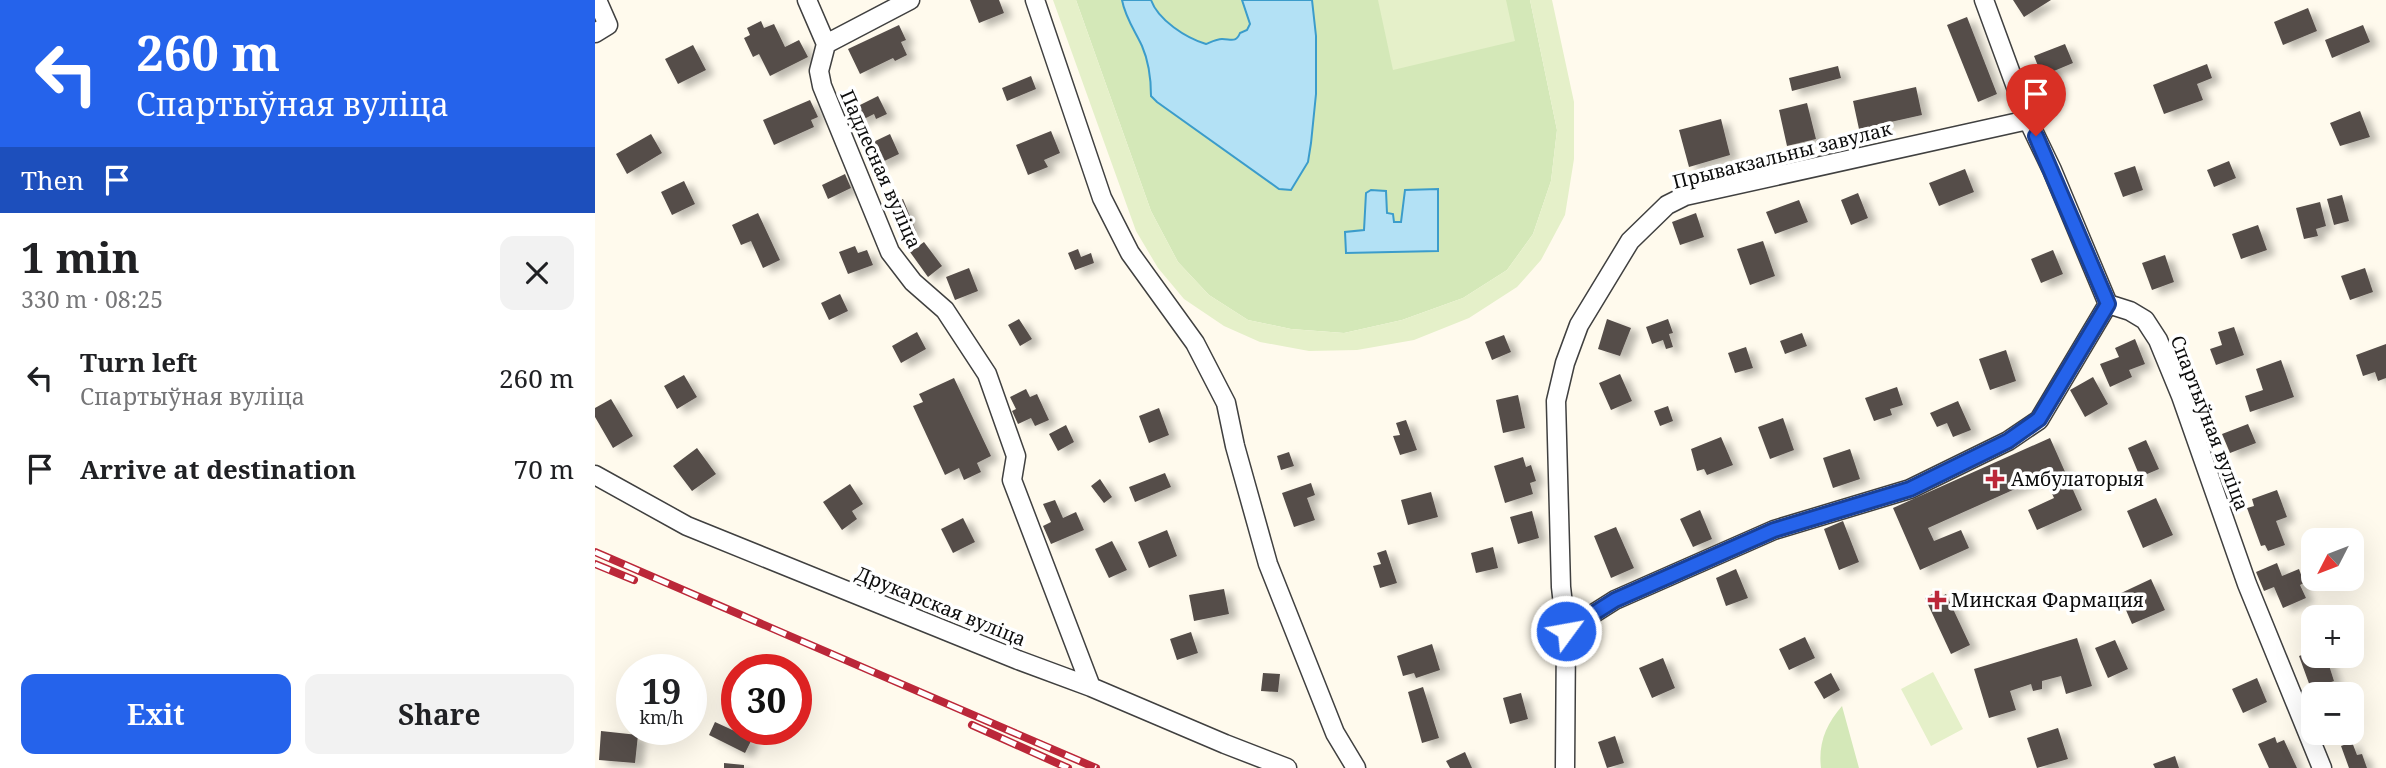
<!DOCTYPE html>
<meta charset="utf-8">
<style>
:root{--surface:#fff;--page:#f2f2f2;--text:#202124;--muted:#757577;--accent:#2563eb}
body{margin:0;font-family:"Noto Serif",serif;background:var(--page);color:var(--text);height:100vh;display:flex;flex-direction:column;font-size:26px;white-space:nowrap}
*{box-sizing:border-box;margin:0}
p{font-size:23px;color:var(--muted)}
.icon{flex:none;width:38px;height:38px;fill:none;stroke:currentColor;stroke-width:2;stroke-linecap:round;stroke-linejoin:round}
.map{position:relative;flex:1;overflow:hidden}
.side{display:flex;flex-direction:column;background:var(--surface);width:595px}
.side>*{flex:none}
.hud{background:#2563eb;color:#fff;overflow:hidden}
.needle{width:46px;rotate:228deg}
.tools{position:absolute;left:1706px;top:528px;display:grid;gap:14px}
.tools a{display:grid;place-items:center;width:63px;height:63px;border-radius:14px;background:var(--surface);box-shadow:0 7px 28px #0002;font-size:35px}
.speed{position:absolute;left:21px;top:654px;display:flex;gap:14px;font-size:35px;font-weight:700;text-align:center}
.speed>*{display:grid;place-content:center;width:91px;height:91px;border-radius:50%;background:var(--surface);box-shadow:0 7px 28px #0002;line-height:1}
.speed small{font-size:18px;font-weight:400}
.speed .limit{border:10px solid #d22;background:#fff;color:#111}
.pin{position:absolute;display:grid;place-items:center;width:60px;height:60px;color:#fff;margin:-72px -30px;border-radius:50% 50% 50% 0;rotate:-45deg;box-shadow:0 0 7px #0007}
.pin .icon{rotate:45deg}
.me{position:absolute;width:77px;margin:-38px;rotate:58deg;stroke-linejoin:round;filter:drop-shadow(0 0 5px #0008)}
.turn{display:flex;align-items:center;gap:24px;height:147px;padding:0 21px;font-size:32px}
.turn .icon{width:91px;height:91px;stroke-width:2.5}
.turn b{display:block;font-size:49px;line-height:60px}
.then{display:flex;align-items:center;height:66px;padding:0 21px;background:#0003;gap:14px;font-size:26px}
.round{display:grid;place-items:center;flex:none;width:74px;height:74px;border-radius:14px;background:var(--page)}
.overview{display:flex;align-items:center;justify-content:space-between;height:119px;padding:0 21px}
h1{font-size:42px;font-weight:700;line-height:52px}
.button{display:flex;gap:14px;margin-top:auto;padding:14px 21px}
.button a{flex:1;height:80px;border-radius:14px;background:var(--accent);color:#fff;font-size:28px;font-weight:700;line-height:80px;text-align:center}
.button a+a{background:var(--page);color:var(--text)}
ul{padding:0;list-style:none}
li{display:flex;align-items:center;gap:21px;height:91px;padding:0 21px}
li div{flex:1}
li b{display:block;font-size:26px}
li em{font-style:normal}
main{display:flex;flex:1;min-height:0}
.map>svg:first-child{display:block}
</style>
<main>
<section class="side">
<div class="hud">
<div class="turn"><svg class="icon" aria-label="left" viewBox="0 0 24 24"><path d="M17 20v-9H6M10 6l-5 5 5 5"/></svg><div><b>260 m</b>Спартыўная вуліца</div></div>
<div class="then">Then<svg class="icon" aria-label="arrive" viewBox="0 0 24 24"><path d="M6 21V4h12l-3 4 3 4H6"/></svg></div>
</div>
<div class="overview"><div><h1>1 min</h1><p>330 m · 08:25</p></div><a class="round"><svg class="icon" aria-label="close" viewBox="0 0 24 24"><path d="M6 6l12 12M18 6L6 18"/></svg></a></div>
<ul>
<li><svg class="icon" aria-label="left" viewBox="0 0 24 24"><path d="M17 20v-9H6M10 6l-5 5 5 5"/></svg><div><b>Turn left</b><p>Спартыўная вуліца</p></div><em>260 m</em></li>
<li><svg class="icon" aria-label="arrive" viewBox="0 0 24 24"><path d="M6 21V4h12l-3 4 3 4H6"/></svg><div><b>Arrive at destination</b></div><em>70 m</em></li>
</ul>
<div class="button"><a>Exit</a><a>Share</a></div>
</section>
<div class="map">
<svg width="1791" height="768" viewBox="0 0 1791 768">
<defs>
<filter id="shadow"><feDropShadow dx="8" dy="4.5" stdDeviation="3.5" flood-color="#0004"/></filter>
</defs>
<rect width="100%" height="100%" fill="#fffaed"/>
<path fill="#d4e8b8" d="M 481,0 L 935,0 L 962,130 L 956,181 L 938,234 L 912,270 L 868,298 L 807,320 L 749,333 L 696,329 L 653,320 L 614,295 L 583,262 L 556,211 Z
M 1247,706 L 1264,768 L 1226,768 C 1223,744 1231,724 1247,706 Z"/>
<path fill="#e5f0c9" d="M 458,0 L 481,0 L 556,211 L 583,262 L 614,295 L 653,320 L 696,329 L 749,333 L 807,320 L 868,298 L 912,270 L 938,234 L 956,181 L 962,130 L 935,0 L 957,0 L 979,102 L 979,159 L 970,215 L 946,260 L 922,287 L 874,318 L 819,340 L 762,350 L 714,351 L 665,342 L 629,326 L 589,299 L 563,268 L 541,231 Z
M 783,0 L 911,0 L 920,41 L 798,70 Z
M 1338,672 L 1368,729 L 1336,746 L 1306,689 Z"/>
<path fill="#b3e1f5" stroke="#3b9ccb" stroke-width="2" d="M 527,0 L 556,0 C 563,20 591,38 611,44 C 616,42 622,39 627,39 C 636,39 641,43 645,33 L 652,30 L 655,24 L 647,0 L 717,0 L 721,36 L 721,94 L 716,143 L 713,162 L 696,190 L 684,189 L 562,102 L 556,96 C 556,79 554,62 547,46 C 540,31 530,17 527,0 Z
M 843,189 L 843,251 L 751,253 L 750,232 L 769,230 L 771,193 L 776,190 L 791,191 L 792,213 L 798,214 L 799,222 L 806,222 L 810,190 Z"/>
<path fill="#554d49" filter="url(#shadow)" d="M 375,0 L 404,0 L 409,13 L 384,23 Z
M 1418,0 L 1456,0 L 1429,17 Z
M 1713,8 L 1722,31 L 1688,45 L 1679,22 Z
M 1372,17 L 1402,94 L 1383,102 L 1352,25 Z
M 166,21 L 169,28 L 179,24 L 190,47 L 204,40 L 213,57 L 175,76 L 164,54 L 158,57 L 149,38 L 155,35 L 152,28 Z
M 304,25 L 311,40 L 306,42 L 312,55 L 300,61 L 298,58 L 265,74 L 253,49 Z
M 1768,25 L 1775,42 L 1737,58 L 1730,40 Z
M 1470,44 L 1478,63 L 1447,76 L 1439,56 Z
M 98,45 L 111,70 L 83,84 L 70,59 Z
M 1612,64 L 1617,78 L 1602,84 L 1608,100 L 1569,114 L 1558,85 Z
M 1243,66 L 1246,78 L 1197,91 L 1194,78 Z
M 436,76 L 441,89 L 412,101 L 407,88 Z
M 1321,87 L 1327,115 L 1264,129 L 1258,101 Z
M 283,96 L 292,114 L 281,119 L 279,114 L 263,122 L 257,109 Z
M 215,100 L 223,117 L 216,120 L 219,127 L 179,145 L 168,120 Z
M 1212,103 L 1221,139 L 1192,146 L 1184,110 Z
M 1765,111 L 1775,137 L 1745,146 L 1735,123 Z
M 1126,119 L 1135,155 L 1094,167 L 1084,130 Z
M 456,131 L 465,153 L 449,160 L 453,167 L 433,175 L 421,145 Z
M 56,134 L 67,153 L 32,174 L 21,154 Z
M 295,134 L 304,154 L 283,164 L 274,144 Z
M 1634,161 L 1641,178 L 1619,187 L 1612,170 Z
M 1540,166 L 1548,190 L 1528,197 L 1519,173 Z
M 1370,169 L 1379,192 L 1344,206 L 1334,183 Z
M 250,174 L 256,188 L 233,199 L 227,185 Z
M 89,181 L 100,204 L 77,215 L 66,192 Z
M 1263,193 L 1273,218 L 1256,225 L 1246,200 Z
M 1747,195 L 1754,221 L 1739,225 L 1732,199 Z
M 308,199 L 321,231 L 306,236 L 294,205 Z
M 1204,200 L 1213,222 L 1180,234 L 1171,212 Z
M 1725,202 L 1731,226 L 1721,229 L 1723,236 L 1709,239 L 1701,208 Z
M 163,213 L 185,260 L 168,268 L 156,241 L 146,245 L 137,225 Z
M 1101,213 L 1109,237 L 1085,245 L 1077,222 Z
M 1663,225 L 1672,250 L 1646,259 L 1637,234 Z
M 1168,241 L 1180,276 L 1155,285 L 1142,249 Z
M 329,242 L 347,266 L 333,277 L 315,252 Z
M 260,246 L 263,253 L 272,250 L 278,265 L 253,274 L 244,252 Z
M 483,249 L 486,257 L 496,253 L 499,263 L 480,270 L 473,253 Z
M 1458,250 L 1468,274 L 1446,283 L 1436,259 Z
M 1570,255 L 1579,282 L 1557,290 L 1547,263 Z
M 374,268 L 383,291 L 360,300 L 351,277 Z
M 1770,268 L 1778,292 L 1755,300 L 1746,276 Z
M 245,294 L 253,311 L 234,320 L 226,303 Z
M 424,319 L 437,339 L 425,346 L 413,325 Z
M 1012,319 L 1036,328 L 1025,356 L 1003,349 Z
M 1073,319 L 1078,333 L 1074,334 L 1078,347 L 1071,349 L 1068,340 L 1057,344 L 1051,327 Z
M 1639,327 L 1649,355 L 1621,365 L 1615,349 L 1627,345 L 1623,332 Z
M 322,332 L 331,349 L 306,363 L 297,346 Z
M 1207,333 L 1212,346 L 1190,354 L 1185,341 Z
M 909,335 L 916,352 L 897,360 L 890,342 Z
M 1540,339 L 1550,364 L 1534,370 L 1537,377 L 1515,387 L 1505,364 L 1524,357 L 1520,348 Z
M 1791,344 L 1791,378 L 1783,381 L 1780,372 L 1768,376 L 1761,355 Z
M 1151,347 L 1158,368 L 1140,373 L 1133,353 Z
M 1411,350 L 1421,381 L 1395,390 L 1384,359 Z
M 1686,360 L 1699,397 L 1655,412 L 1650,396 L 1668,390 L 1661,369 Z
M 1025,374 L 1037,401 L 1016,410 L 1004,383 Z
M 89,375 L 102,397 L 82,409 L 69,386 Z
M 1498,377 L 1513,404 L 1490,417 L 1475,390 Z
M 359,378 L 396,456 L 382,463 L 386,472 L 369,480 L 364,468 L 350,475 L 318,406 L 328,402 L 324,394 Z
M 1302,387 L 1308,405 L 1295,409 L 1297,415 L 1279,421 L 1270,398 Z
M 431,389 L 435,397 L 442,394 L 454,420 L 440,426 L 436,418 L 423,424 L 417,411 L 421,409 L 415,397 Z
M 923,395 L 930,428 L 908,433 L 901,400 Z
M 16,399 L 38,436 L 18,448 L 0,417 L 0,408 Z
M 1363,401 L 1376,430 L 1358,437 L 1352,423 L 1342,427 L 1335,413 Z
M 1073,406 L 1078,421 L 1065,426 L 1059,411 Z
M 564,408 L 574,435 L 554,443 L 544,416 Z
M 1188,418 L 1199,450 L 1175,459 L 1163,427 Z
M 811,420 L 822,450 L 805,455 L 798,436 L 805,435 L 801,423 Z
M 1653,424 L 1661,443 L 1635,453 L 1627,434 Z
M 471,425 L 479,442 L 463,451 L 454,434 Z
M 1126,437 L 1138,465 L 1112,475 L 1109,469 L 1102,471 L 1096,449 Z
M 1455,438 L 1487,510 L 1442,530 L 1433,510 L 1459,498 L 1449,476 L 1333,528 L 1339,541 L 1366,530 L 1374,548 L 1325,570 L 1298,508 Z
M 1551,440 L 1564,469 L 1545,477 L 1533,448 Z
M 102,448 L 121,474 L 97,491 L 78,466 Z
M 1255,449 L 1265,479 L 1238,488 L 1228,458 Z
M 694,452 L 699,466 L 686,470 L 682,456 Z
M 928,457 L 931,467 L 936,465 L 941,481 L 935,483 L 938,494 L 910,503 L 899,466 Z
M 570,473 L 576,487 L 540,502 L 534,487 Z
M 505,479 L 517,497 L 509,503 L 496,486 Z
M 716,483 L 720,495 L 712,498 L 720,520 L 699,527 L 687,493 Z
M 255,484 L 268,504 L 257,511 L 262,519 L 247,530 L 228,502 Z
M 1682,490 L 1692,517 L 1681,521 L 1690,545 L 1673,551 L 1670,545 L 1666,546 L 1652,508 L 1659,506 L 1657,499 Z
M 836,492 L 843,517 L 813,525 L 806,500 Z
M 1561,498 L 1578,535 L 1548,548 L 1532,511 Z
M 460,500 L 468,518 L 481,512 L 489,530 L 456,544 L 448,526 L 456,522 L 448,504 Z
M 1105,510 L 1117,539 L 1098,547 L 1085,519 Z
M 937,511 L 944,538 L 923,544 L 915,517 Z
M 368,518 L 380,542 L 358,553 L 346,529 Z
M 1248,521 L 1264,562 L 1244,570 L 1229,529 Z
M 1021,527 L 1039,568 L 1016,578 L 999,536 Z
M 572,530 L 582,556 L 554,568 L 543,542 Z
M 517,541 L 532,570 L 514,578 L 500,549 Z
M 898,547 L 903,568 L 881,573 L 876,553 Z
M 791,550 L 802,583 L 785,588 L 778,566 L 786,564 L 782,553 Z
M 1682,563 L 1687,576 L 1704,569 L 1709,583 L 1705,585 L 1711,598 L 1688,608 L 1679,587 L 1669,591 L 1661,572 Z
M 1141,569 L 1153,598 L 1131,606 L 1121,578 Z
M 1556,579 L 1570,610 L 1537,624 L 1524,594 Z
M 629,589 L 634,614 L 599,621 L 594,595 Z
M 1341,592 L 1344,598 L 1351,594 L 1375,645 L 1356,654 L 1330,598 Z
M 596,632 L 603,653 L 582,660 L 575,639 Z
M 1210,637 L 1220,658 L 1194,670 L 1184,649 Z
M 1482,638 L 1497,686 L 1471,694 L 1466,676 L 1447,681 L 1447,689 L 1438,691 L 1436,684 L 1415,691 L 1421,710 L 1394,718 L 1379,669 Z
M 1520,640 L 1533,669 L 1513,678 L 1500,648 Z
M 837,644 L 845,670 L 821,678 L 819,673 L 808,676 L 802,656 Z
M 1718,651 L 1718,656 L 1731,656 L 1739,681 L 1716,689 L 1704,656 Z
M 1068,658 L 1080,688 L 1057,698 L 1044,668 Z
M 668,673 L 685,674 L 683,692 L 666,691 Z
M 1236,673 L 1245,690 L 1229,699 L 1219,682 Z
M 1662,678 L 1672,702 L 1648,713 L 1637,689 Z
M 828,687 L 844,738 L 827,743 L 813,692 Z
M 926,693 L 933,719 L 915,724 L 908,698 Z
M 120,722 L 157,739 L 150,753 L 114,735 Z
M 1463,728 L 1473,759 L 1442,768 L 1432,738 Z
M 6,731 L 43,735 L 40,763 L 4,760 Z
M 1020,736 L 1029,763 L 1012,768 L 1003,742 Z
M 1680,737 L 1682,743 L 1689,740 L 1702,768 L 1674,768 L 1663,744 Z
M 1757,742 L 1762,755 L 1767,754 L 1772,768 L 1754,768 L 1746,746 Z
M 870,752 L 877,768 L 855,768 L 851,761 Z
M 1580,756 L 1584,768 L 1560,768 L 1558,764 Z
M 129,763 L 149,765 L 149,768 L 129,768 Z"/>
<g fill="none" stroke-linecap="round" stroke-linejoin="round">
<g stroke="#404040" stroke-width="21">
<path id="minor" d="M 212,0 L 231,44 L 224,71 L 227,86 L 295,252 L 318,282 L 350,310 L 392,374 L 421,456 L 417,480 L 496,687
M 440,0 L 507,198 L 535,253 L 600,343 L 631,403 L 640,446 L 673,564 L 740,733 L 761,768
M 1389,0 L 1433,120 L 1457,170 L 1513,304 L 1535,311 L 1550,320 L 1563,340 L 1586,396 L 1652,584 L 1727,768
M 0,33 L 13,25 L 2,0
M 231,44 L 315,0
M 0,475 L 92,526 L 423,660 L 496,687 L 630,744 L 692,768
M 971,631 L 966,587 L 961,401 L 970,363 L 984,325 L 1035,241 L 1072,205 L 1090,196 L 1433,120
M 970,768 L 971,631 L 1020,600 L 1179,530 L 1315,489 L 1413,441 L 1444,420 L 1513,304"/>
</g>
<use href="#minor" stroke="#fff" stroke-width="18"/>
<g stroke="#bb2739" stroke-width="8">
<path id="rail" d="M 0,552 L 501,768
M 0,564 L 39,580
M 377,725 L 473,768"/>
</g>
<use href="#rail" stroke="#fff" stroke-width="5" stroke-dasharray="16" stroke-linecap="butt"/>
</g>
<g fill="none" stroke-linecap="round" stroke-linejoin="round">
<g stroke="#184099" stroke-width="18">
<path id="route" d="M 971,631 L 1020,600 L 1179,530 L 1315,489 L 1413,441 L 1444,419 L 1513,304 L 1441,136"/>
</g>
<use href="#route" stroke="#2563eb" stroke-width="12"/>
</g>
<g fill="#bb2739" stroke="#fff" stroke-width="2.5">
<path d="M1396.5 468.5h7v7h7v7h-7v7h-7v-7h-7v-7h7z"/>
<path d="M1338.5 589.5h7v7h7v7h-7v7h-7v-7h-7v-7h7z"/>
</g>
<g text-anchor="middle" dominant-baseline="central" stroke-width="7" stroke-linejoin="round" paint-order="stroke">
<g font-size="19" fill="#0d0d0d" stroke="#fff">
<text transform="translate(1187 155) rotate(-14)">Прывакзальны завулак</text>
<text transform="translate(286 169) rotate(66)">Падлесная вуліца</text>
<text transform="translate(1615 423) rotate(69)">Спартыўная вуліца</text>
<text transform="translate(346 606) rotate(22)">Друкарская вуліца</text>
</g>
<g font-size="19" fill="#0d0d0d" stroke="#fff" text-anchor="start">
<text x="1416" y="479">Амбулаторыя</text>
<text x="1356" y="600">Минская Фармация</text>
</g>
</g>
</svg>
<div class="tools">
<a><svg class="needle" viewBox="-14 -14 28 28"><path d="M0-13l5 13h-10z" fill="#e53935"/><path d="M0 13l5-13h-10z" fill="#757577"/></svg></a>
<a>+</a>
<a>−</a>
</div>
<div class="speed"><div>19<small>km/h</small></div><div class="limit">30</div></div>
<div class="pin" style="left:1441px;top:136px;background:#d93025"><svg class="icon" aria-label="arrive" viewBox="0 0 24 24"><path d="M6 21V4h12l-3 4 3 4H6"/></svg></div>
<svg class="me" style="left:971px;top:631px" viewBox="-20 -20 40 40"><circle r="17" fill="#2563eb" stroke="#fff" stroke-width="3"/><path d="M0-11L8 9 0 5-8 9z" fill="#fff"/></svg>
</div>
</main>
